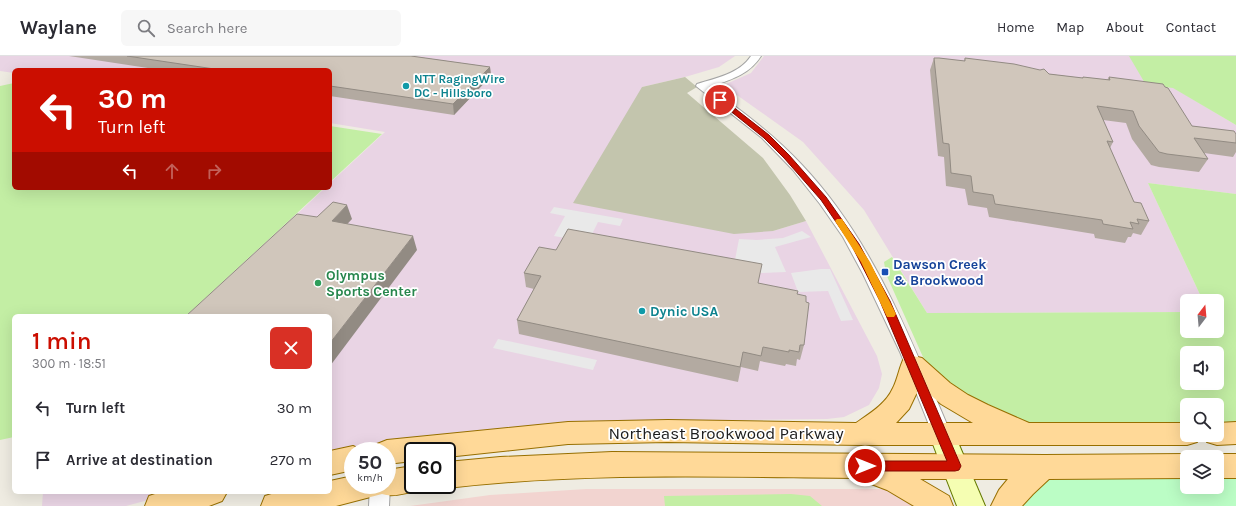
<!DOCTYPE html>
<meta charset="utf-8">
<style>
:root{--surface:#fff;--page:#f7f7f7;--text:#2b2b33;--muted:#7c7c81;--line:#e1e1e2;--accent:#cb0e00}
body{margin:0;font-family:Karla,sans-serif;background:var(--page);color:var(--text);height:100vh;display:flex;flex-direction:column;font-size:15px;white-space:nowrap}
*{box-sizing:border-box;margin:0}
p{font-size:13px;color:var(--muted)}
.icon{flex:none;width:22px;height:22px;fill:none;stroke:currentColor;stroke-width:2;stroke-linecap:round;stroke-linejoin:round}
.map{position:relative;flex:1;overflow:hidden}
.side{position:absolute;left:12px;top:258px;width:320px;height:180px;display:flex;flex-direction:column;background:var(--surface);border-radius:6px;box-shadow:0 4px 16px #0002}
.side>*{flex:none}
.hud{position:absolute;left:12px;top:12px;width:320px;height:122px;border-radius:6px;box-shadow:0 4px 16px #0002;background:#cb0e00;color:#fff;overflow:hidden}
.needle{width:26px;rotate:16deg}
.fabs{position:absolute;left:1180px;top:238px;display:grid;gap:8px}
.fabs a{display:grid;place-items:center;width:44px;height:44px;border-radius:6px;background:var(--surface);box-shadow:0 4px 16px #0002;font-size:20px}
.speed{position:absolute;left:344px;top:386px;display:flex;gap:8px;font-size:20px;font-weight:700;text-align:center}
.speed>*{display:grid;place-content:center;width:52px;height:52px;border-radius:50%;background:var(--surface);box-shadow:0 4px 16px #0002;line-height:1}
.speed small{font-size:10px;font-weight:400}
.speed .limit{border:2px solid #111;border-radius:6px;background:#fff;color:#111}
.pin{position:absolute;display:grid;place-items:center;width:34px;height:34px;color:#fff;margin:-17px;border:2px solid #fff;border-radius:50%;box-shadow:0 1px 4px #0007}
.me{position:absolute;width:44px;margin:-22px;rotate:90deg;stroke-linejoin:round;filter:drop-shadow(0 0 3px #0008)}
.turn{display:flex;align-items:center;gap:14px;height:84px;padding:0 20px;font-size:18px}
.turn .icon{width:52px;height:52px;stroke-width:2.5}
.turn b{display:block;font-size:28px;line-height:34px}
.lanes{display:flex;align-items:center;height:38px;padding:0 20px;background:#0003;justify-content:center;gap:20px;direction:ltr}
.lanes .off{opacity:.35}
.round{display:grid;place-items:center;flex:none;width:42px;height:42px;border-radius:6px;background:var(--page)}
.headline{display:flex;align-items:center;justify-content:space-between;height:68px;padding:0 20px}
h1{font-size:24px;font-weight:600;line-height:30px;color:var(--accent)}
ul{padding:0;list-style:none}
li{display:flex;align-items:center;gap:12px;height:52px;padding:0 20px}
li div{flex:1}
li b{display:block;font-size:15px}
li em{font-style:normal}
header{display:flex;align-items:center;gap:24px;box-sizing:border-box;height:56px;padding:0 20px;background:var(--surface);border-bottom:1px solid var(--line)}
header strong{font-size:19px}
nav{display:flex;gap:22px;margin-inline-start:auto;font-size:14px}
.search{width:280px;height:36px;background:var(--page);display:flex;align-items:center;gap:10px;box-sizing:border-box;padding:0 14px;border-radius:6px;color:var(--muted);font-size:15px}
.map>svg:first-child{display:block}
</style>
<header>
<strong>Waylane</strong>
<div class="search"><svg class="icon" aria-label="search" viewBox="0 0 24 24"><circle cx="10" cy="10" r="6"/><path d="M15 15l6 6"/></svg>Search here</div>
<nav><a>Home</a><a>Map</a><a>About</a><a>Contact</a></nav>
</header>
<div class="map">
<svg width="1236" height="450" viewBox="0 0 1236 450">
<rect width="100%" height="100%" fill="#efece2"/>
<path fill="#f2d4d0" d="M 586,433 L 899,433 L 926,450 L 410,450 L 490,439 Z"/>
<path fill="#e9d4e4" d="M 0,0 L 735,0 L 719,11 L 685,21 L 642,31 L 773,175 L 806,165 L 877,300 L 882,318 L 879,332 L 869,349 L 844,361 L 827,363 L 657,365 L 427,379 L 330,397 L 330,260 L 188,260 L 325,132 L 330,132 L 330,127 L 385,76 L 330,67 L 330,14 L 14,14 L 14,17 L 0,15 Z
M 764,0 L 1236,0 L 1174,32 L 1236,69 L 1236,138 L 1148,127 L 1203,245 L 1187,245 L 1187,256 L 927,257 L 864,154 L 803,86 L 727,32 L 726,28 L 751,17 Z
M 43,436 L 178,436 L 126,450 L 42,450 Z"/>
<path fill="#c3c5ad" d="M 685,21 L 697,31 L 687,37 L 763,102 L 790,139 L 806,165 L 773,175 L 734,178 L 573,147 L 642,31 Z"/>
<path fill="#c3eea4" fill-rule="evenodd" d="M 1129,0 L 1236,0 L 1236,69 L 1173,32 L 1146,29 Z
M 14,27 L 14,132 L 324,132 L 186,260 L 14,260 L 14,381 L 0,384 L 0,30 Z
M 330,70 L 382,78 L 330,126 Z
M 1148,127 L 1236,138 L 1236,370 L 1217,370 L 1217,349 L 1187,349 L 1187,370 L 1018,367 L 941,325 L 923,301 L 886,218 L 884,206 L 892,201 L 927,257 L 1187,256 L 1187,275 L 1217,275 L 1217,245 L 1203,245 ZM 1187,297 L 1217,297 L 1217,327 L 1187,327 Z
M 791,438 L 810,440 L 822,450 L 665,450 L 664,440 Z"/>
<path fill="#bbfdc5" d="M 1187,420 L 1187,431 L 1217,431 L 1217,420 L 1236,420 L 1236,450 L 1014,450 L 1050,422 Z"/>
<path fill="#e9e9e9" d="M 554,151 L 623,163 L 620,170 L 598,166 L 588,186 L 554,180 L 565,160 L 550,157 Z
M 802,175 L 811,181 L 775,191 L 786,216 L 762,217 L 704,207 L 735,204 L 739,183 L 757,184 L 783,182 Z
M 821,213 L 830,213 L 853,264 L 841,265 L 828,235 L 798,236 L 791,217 Z
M 498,283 L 597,304 L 593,314 L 493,292 Z"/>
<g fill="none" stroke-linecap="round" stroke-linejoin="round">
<g stroke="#a4a4a4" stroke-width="2">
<path id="street" d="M 751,0 L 761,0 C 749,19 730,24 709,31 C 742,55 774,79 802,109 C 873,184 911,284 951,378 L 949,384 L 942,386 L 935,384 L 900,296 L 863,218 L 843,181 L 820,148 L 793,114 L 762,82 L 696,30 L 697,28 C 716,22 739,18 751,0 Z
M 387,423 L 390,429 L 389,450 L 369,450 L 370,429 L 387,429 Z"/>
</g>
<g stroke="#647900" stroke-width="2">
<path id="secondary" d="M 942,367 L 951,370 L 985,450 L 957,450 L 929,378 L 933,370 Z"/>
</g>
<g stroke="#976f00" stroke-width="2">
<path id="primary" d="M 913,300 L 922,302 L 950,327 L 968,339 L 988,349 L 1029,367 L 1187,367 L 1187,379 L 1200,379 L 1197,386 L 1187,389 L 860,389 L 668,386 L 568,388 L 447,401 L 447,395 L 413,395 L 413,405 L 387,408 L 387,395 L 373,395 L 377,388 L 387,384 L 568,366 L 668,364 L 856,367 C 869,358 886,348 893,332 C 898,322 899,312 904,302 ZM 920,330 L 941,348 L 973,367 L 896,367 L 909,353 Z
M 1236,366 L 1236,388 L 1217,389 L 1207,386 L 1204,379 L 1217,379 L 1217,367 Z
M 353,390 L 364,395 L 353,395 L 353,414 L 330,419 L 330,395 Z
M 612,396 L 1044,399 L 1187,398 L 1196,401 L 1187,401 L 1187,422 L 1049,423 L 1033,438 L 1022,450 L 991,450 L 999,434 L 1008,423 L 920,423 L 949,440 L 953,450 L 914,450 L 887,434 L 861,424 L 860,422 C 722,421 584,416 447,432 L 440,429 L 447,429 L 447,406 L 500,401 Z
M 1217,398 L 1236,398 L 1236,422 L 1217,422 L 1217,401 L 1208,401 Z
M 413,410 L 413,429 L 425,429 L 423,432 C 412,436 394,442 382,438 L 336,450 L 261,450 L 265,440 L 278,436 L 330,436 L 330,425 L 353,420 L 353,429 L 387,429 L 387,414 Z
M 161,436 L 227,436 L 222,445 L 209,450 L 145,450 L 149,440 Z"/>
</g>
<use href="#street" fill="#fff" fill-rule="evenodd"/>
<use href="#secondary" fill="#f5feb2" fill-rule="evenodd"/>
<use href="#primary" fill="#ffd998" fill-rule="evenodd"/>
</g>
<path fill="#b3aaa1" d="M 69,0 L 411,0 L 490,11 L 491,20 L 454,59 L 330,40 L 330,14 L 161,14 Z
M 934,2 L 964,5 L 965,2 L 1049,18 L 1082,22 L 1083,21 L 1107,24 L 1109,21 L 1192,70 L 1236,78 L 1236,96 L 1233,101 L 1204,97 L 1208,103 L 1199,116 L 1159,111 L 1151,109 L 1132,83 L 1126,67 L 1103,64 L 1113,86 L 1110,92 L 1134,146 L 1149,165 L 1141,179 L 1133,177 L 1131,181 L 1128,181 L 1125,187 L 1095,182 L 1094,178 L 989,161 L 987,152 L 968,149 L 965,133 L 946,130 L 944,101 L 938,100 L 930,14 Z
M 556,194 L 758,227 L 797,238 L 804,289 L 800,304 L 797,303 L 796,310 L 786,308 L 785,310 L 760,305 L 758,315 L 741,311 L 738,326 L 519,278 L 517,264 L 534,233 L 526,231 L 524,217 Z"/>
<path fill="#928b83" d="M 490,11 L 491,20 L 454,59 L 453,48 Z
M 347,149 L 352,163 L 337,179 L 332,165 Z
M 413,180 L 417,194 L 330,310 L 330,287 Z"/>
<path fill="#d0c6bb" stroke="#928b83" d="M 127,0 L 411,0 L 490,11 L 453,48 L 330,30 L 330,14 L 221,14 Z
M 934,2 L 939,2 L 965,5 L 965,2 L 1014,8 L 1040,14 L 1044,13 L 1049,18 L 1083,22 L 1083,21 L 1110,24 L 1109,21 L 1163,28 L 1165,31 L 1168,32 L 1192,70 L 1234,75 L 1236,78 L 1236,87 L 1194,82 L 1208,103 L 1167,98 L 1159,96 L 1139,70 L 1133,55 L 1097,50 L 1113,86 L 1107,85 L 1134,146 L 1141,147 L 1149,165 L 1137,163 L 1139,168 L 1130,166 L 1133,173 L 1103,168 L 1102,164 L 995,148 L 993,139 L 973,136 L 971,120 L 951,117 L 949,88 L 943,87 Z
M 333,146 L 347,149 L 332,165 L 413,180 L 330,287 L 330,260 L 186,260 L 297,158 L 317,161 Z
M 568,173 L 762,208 L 758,227 L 798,235 L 797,238 L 806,240 L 806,246 L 809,247 L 804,289 L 800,289 L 799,296 L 789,294 L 789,296 L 763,291 L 761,300 L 743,296 L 740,311 L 517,264 L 541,220 L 524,217 L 539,191 L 556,194 Z"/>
<path fill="#cb0e00" stroke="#840900" d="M 718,43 L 723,43 L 769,79 L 789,99 L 826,141 L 859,188 L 890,245 L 961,410 L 959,414 L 955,415 L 865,415 L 861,413 L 859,410 L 861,406 L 865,405 L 947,405 L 880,245 L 851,188 L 821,144 L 784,102 L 764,82 L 718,45 Z"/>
<path fill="#f59e0b" d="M 837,163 L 842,163 L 870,206 L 896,258 L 894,261 L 887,261 L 861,206 L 835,165 Z"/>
<g fill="#0f9aa8" stroke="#fff" stroke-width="1.5">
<circle cx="406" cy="30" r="4"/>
<circle cx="642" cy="255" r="4"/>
</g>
<rect fill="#1a4fb4" stroke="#fff" stroke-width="1.5" x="881" y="212" width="8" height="8" rx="2"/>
<circle fill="#2e9e5b" stroke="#fff" stroke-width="1.5" cx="318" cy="227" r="4"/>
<g text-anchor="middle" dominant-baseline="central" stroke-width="3.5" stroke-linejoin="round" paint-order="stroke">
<g font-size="12" font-weight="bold" fill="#0d838f" stroke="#fff" text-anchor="start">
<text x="414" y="23">NTT RagingWire<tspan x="414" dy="14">DC - Hillsboro</tspan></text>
</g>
<g font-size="14" font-weight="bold" fill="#164399" stroke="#fff" text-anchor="start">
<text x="893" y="208">Dawson Creek<tspan x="893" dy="16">&amp; Brookwood</tspan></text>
</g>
<g font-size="14" font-weight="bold" fill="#27864d" stroke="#fff" text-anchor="start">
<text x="326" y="219">Olympus<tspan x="326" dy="16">Sports Center</tspan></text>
</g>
<g font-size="14" font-weight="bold" fill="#0d838f" stroke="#fff" text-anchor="start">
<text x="650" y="255">Dynic USA</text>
</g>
<g font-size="17" fill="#1d1d1d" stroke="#fff">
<text x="726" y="377">Northeast Brookwood Parkway</text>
</g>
</g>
</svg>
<div class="fabs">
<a><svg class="needle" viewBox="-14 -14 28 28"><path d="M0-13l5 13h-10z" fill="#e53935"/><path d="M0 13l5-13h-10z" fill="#7c7c81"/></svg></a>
<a><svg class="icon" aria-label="sound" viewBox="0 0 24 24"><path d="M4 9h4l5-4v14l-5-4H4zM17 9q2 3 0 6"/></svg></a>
<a><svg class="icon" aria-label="search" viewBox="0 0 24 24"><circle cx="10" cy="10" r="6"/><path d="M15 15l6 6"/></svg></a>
<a><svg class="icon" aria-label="layers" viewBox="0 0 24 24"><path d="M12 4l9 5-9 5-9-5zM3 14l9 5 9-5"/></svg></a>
</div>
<div class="speed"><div>50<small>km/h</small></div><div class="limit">60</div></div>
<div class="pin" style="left:720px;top:44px;background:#d93025"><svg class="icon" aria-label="arrive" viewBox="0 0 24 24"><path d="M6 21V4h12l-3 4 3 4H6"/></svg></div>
<svg class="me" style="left:865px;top:410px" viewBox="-20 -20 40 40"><circle r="17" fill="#cb0e00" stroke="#fff" stroke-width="3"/><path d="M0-11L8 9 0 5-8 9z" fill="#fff"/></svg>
<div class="hud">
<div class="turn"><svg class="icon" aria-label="left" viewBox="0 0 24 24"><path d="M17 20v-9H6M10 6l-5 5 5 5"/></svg><div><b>30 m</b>Turn left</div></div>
<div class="lanes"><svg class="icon" aria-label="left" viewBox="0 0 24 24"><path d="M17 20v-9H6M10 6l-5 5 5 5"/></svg><svg class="icon off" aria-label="ahead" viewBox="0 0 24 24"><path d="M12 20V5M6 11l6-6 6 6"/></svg><svg class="icon off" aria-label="right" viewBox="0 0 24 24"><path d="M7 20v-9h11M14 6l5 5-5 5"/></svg></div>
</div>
<section class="side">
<div class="headline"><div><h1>1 min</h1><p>300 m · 18:51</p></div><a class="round" style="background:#d93025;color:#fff"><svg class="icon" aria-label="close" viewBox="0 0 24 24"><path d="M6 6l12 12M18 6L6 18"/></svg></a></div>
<ul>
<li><svg class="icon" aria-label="left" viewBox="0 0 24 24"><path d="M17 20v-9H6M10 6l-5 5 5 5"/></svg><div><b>Turn left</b></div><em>30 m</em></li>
<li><svg class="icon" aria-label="arrive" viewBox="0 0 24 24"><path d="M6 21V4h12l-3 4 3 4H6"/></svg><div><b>Arrive at destination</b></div><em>270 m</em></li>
</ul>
</section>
</div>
